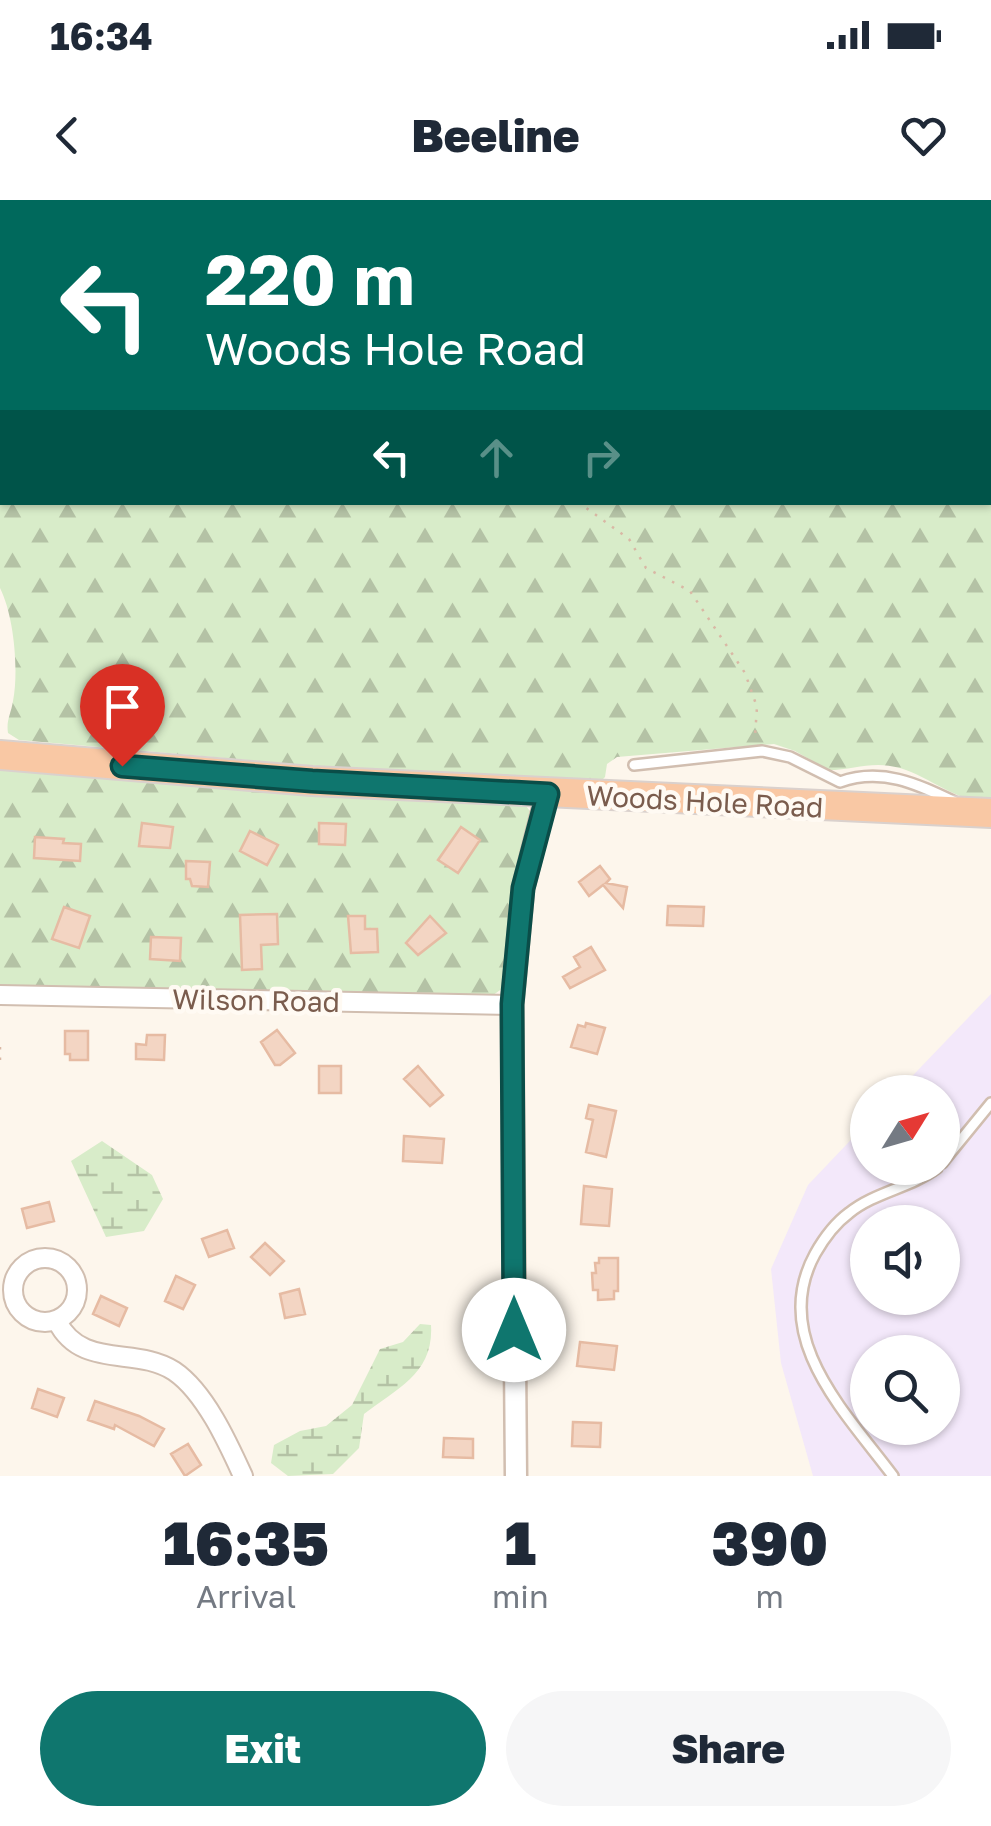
<!DOCTYPE html>
<style>
:root{--surface:#fff;--page:#f6f6f7;--text:#1f2937;--muted:#747a83;--accent:#0f766e}
body{margin:0;font-family:"Golos Text",sans-serif;background:var(--page);color:var(--text);height:100vh;display:flex;flex-direction:column;font-size:38px;white-space:nowrap}
*{box-sizing:border-box;margin:0}
p{font-size:32px;color:var(--muted)}
.icon{flex:none;width:55px;height:55px;fill:none;stroke:currentColor;stroke-width:2;stroke-linecap:round;stroke-linejoin:round}
.map{position:relative;height:1276px;overflow:hidden}
.details{display:flex;flex-direction:column;background:var(--surface);flex:1}
.details>*{flex:none}
.banner{position:absolute;left:0px;top:0px;width:992px;height:305px;box-shadow:0 2px 8px #0004;background:#00695c;color:#fff;overflow:hidden}
.needle{width:65px;rotate:53deg}
.tools{position:absolute;left:850px;top:875px;display:grid;gap:20px}
.tools a{display:grid;place-items:center;width:110px;height:110px;border-radius:50%;background:var(--surface);box-shadow:0 2px 8px #0004;font-size:50px}
.pin{position:absolute;display:grid;place-items:center;width:85px;height:85px;color:#fff;margin:-102px -42px;border-radius:50% 50% 50% 0;rotate:-45deg;box-shadow:0 0 10px #0007}
.pin .icon{rotate:45deg}
.me{position:absolute;width:110px;margin:-55px;rotate:0deg;stroke-linejoin:round;filter:drop-shadow(0 0 8px #0008)}
.turn{display:flex;align-items:center;gap:35px;height:210px;padding:0 40px;font-size:45px}
.turn .icon{width:130px;height:130px;stroke-width:2.5}
.turn b{display:block;font-size:70px;line-height:85px}
.lanes{display:flex;align-items:center;height:95px;padding:0 40px;background:#0003;justify-content:center;gap:50px;direction:ltr}
.lanes .off{opacity:.35}
.eta{display:flex;justify-content:space-evenly;align-items:center;height:170px;text-align:center}
.eta b{font-size:60px;font-weight:800;line-height:70px}
.primary-button{display:flex;gap:20px;margin-top:auto;padding:20px 40px}
.primary-button a{flex:1;height:115px;border-radius:60px;background:var(--accent);color:#fff;font-size:40px;font-weight:800;line-height:115px;text-align:center}
.primary-button a+a{background:var(--page);color:var(--text)}
.status{display:flex;justify-content:space-between;align-items:center;height:70px;padding:0 50px;background:var(--surface);direction:ltr}
.status svg{height:28px;fill:currentColor}
header{display:flex;justify-content:space-between;align-items:center;height:130px;padding:0 40px;background:var(--surface);font-size:45px;font-weight:800}
.map>svg:first-child{display:block}
</style>
<div class="status"><b>16:34</b><svg viewBox="0 0 49 12"><path d="M0 12V9h3v3zM5 12V6h3v6zM10 12V3h3v9zM15 12V0h3v12zM26 1h20v11H26zM47 4h2v5h-2z"/></svg></div>
<header><svg class="icon" aria-label="back" viewBox="0 0 24 24"><path d="M15 5l-7 7 7 7"/></svg>Beeline<svg class="icon" aria-label="heart" viewBox="0 0 24 24"><path d="M12 20l-8-8c-3-5 5-10 8-4 3-6 11-1 8 4z"/></svg></header>
<div class="map">
<svg width="991" height="1276" viewBox="0 0 991 1276">
<defs>
<pattern id="forest-firs" width="22" height="20" patternUnits="userSpaceOnUse" patternTransform="scale(2.5)"><rect width="22" height="20" fill="#d8ecc9"/><path d="M5 1l3.5 6h-7zM16 11l3.5 6h-7z" fill="#b4c2a5"/></pattern>
<pattern id="wetland-marsh" width="20" height="14" patternUnits="userSpaceOnUse" patternTransform="scale(2.5)"><rect width="20" height="14" fill="#d8ecc9"/><path d="M1 5h8M5 5V1M11 12h8M15 12V8" fill="none" stroke="#b4c2a5"/></pattern>
</defs>
<rect width="100%" height="100%" fill="#fdf6ec"/>
<path fill="#f3e8fa" fill-rule="evenodd" d="M 991,794 L 991,1276 L 813,1276 L 781,1163 L 771,1069 L 808,985 L 867,923 L 868,968 L 942,968 L 942,892 L 897,892 ZM 868,1022 L 942,1022 L 942,1098 L 868,1098 ZM 868,1152 L 942,1152 L 942,1228 L 868,1228 Z"/>
<path fill="url(#forest-firs)" d="M 0,0 L 72,2 L 2,2 L 2,302 L 990,302 L 990,2 L 259,2 L 991,0 L 991,602 C 956,602 932,578 900,568 C 872,560 855,570 828,570 L 795,551 L 774,544 L 617,557 L 607,564 L 605,577 L 600,582 L 443,577 L 19,540 L 8,533 C 6,520 11,514 13,501 C 19,470 14,416 0,388 Z
M 0,568 L 212,587 L 526,606 L 533,615 L 503,788 L 489,798 L 0,786 Z"/>
<path fill="url(#wetland-marsh)" d="M 102,941 L 152,975 L 163,999 L 144,1031 L 106,1037 L 71,961 Z
M 420,1124 L 431,1125 C 434,1173 398,1188 364,1214 L 359,1248 L 333,1274 L 288,1276 L 271,1263 L 274,1245 L 300,1231 L 326,1226 L 352,1205 L 380,1149 L 403,1142 Z"/>
<path fill="#f3d5c3" stroke="#e6bba3" stroke-width="2.5" d="M 142,623 L 173,627 L 170,648 L 139,646 Z
M 319,623 L 346,624 L 345,645 L 319,644 Z
M 461,627 L 480,640 L 458,673 L 438,660 Z
M 250,631 L 278,645 L 267,665 L 240,651 Z
M 35,637 L 64,639 L 63,643 L 81,644 L 80,661 L 34,658 Z
M 186,661 L 210,662 L 208,687 L 192,686 L 190,679 L 186,679 Z
M 600,666 L 610,679 L 606,683 L 627,687 L 623,708 L 603,685 L 589,696 L 579,682 Z
M 668,706 L 704,707 L 703,726 L 667,725 Z
M 64,707 L 90,716 L 79,748 L 52,739 Z
M 277,714 L 278,744 L 261,745 L 262,769 L 242,770 L 240,715 Z
M 348,716 L 365,716 L 365,729 L 377,729 L 378,752 L 351,753 Z
M 430,716 L 446,733 L 418,755 L 406,743 Z
M 151,737 L 181,738 L 180,761 L 150,759 Z
M 591,747 L 605,770 L 570,788 L 563,777 L 580,767 L 574,757 Z
M 586,823 L 605,828 L 597,854 L 571,847 L 578,825 L 585,827 Z
M 277,830 L 295,853 L 280,865 L 275,865 L 261,842 Z
M 65,831 L 88,831 L 88,860 L 70,860 L 70,854 L 65,854 Z
M 147,835 L 165,835 L 164,860 L 136,859 L 136,844 L 146,845 Z
M 319,866 L 341,866 L 341,893 L 319,893 Z
M 418,866 L 443,895 L 430,906 L 404,879 Z
M 589,905 L 616,911 L 606,957 L 586,952 L 593,920 L 586,918 Z
M 404,936 L 444,939 L 442,963 L 403,961 Z
M 584,986 L 612,989 L 609,1026 L 581,1024 Z
M 49,1002 L 54,1021 L 27,1028 L 22,1009 Z
M 227,1030 L 234,1048 L 209,1057 L 202,1039 Z
M 265,1043 L 284,1061 L 270,1075 L 251,1057 Z
M 599,1058 L 618,1058 L 618,1091 L 614,1091 L 614,1099 L 598,1100 L 598,1090 L 593,1090 L 592,1073 L 596,1073 L 595,1063 L 599,1063 Z
M 176,1076 L 195,1085 L 183,1109 L 165,1101 Z
M 299,1089 L 305,1114 L 285,1118 L 280,1094 Z
M 101,1096 L 127,1108 L 119,1126 L 93,1114 Z
M 580,1142 L 617,1146 L 614,1170 L 577,1166 Z
M 38,1189 L 64,1198 L 57,1217 L 32,1208 Z
M 95,1201 L 139,1216 L 164,1229 L 154,1246 L 115,1225 L 114,1229 L 88,1220 Z
M 573,1222 L 601,1223 L 600,1247 L 572,1246 Z
M 444,1238 L 473,1239 L 473,1258 L 443,1257 Z
M 188,1244 L 201,1265 L 185,1276 L 171,1254 Z"/>
<g fill="none" stroke-linecap="round" stroke-linejoin="round">
<g stroke="#d1beb0" stroke-width="14">
<path id="service" d="M 634,565 L 762,551 L 790,557 L 840,582 C 882,567 917,584 955,602
M 942,963 L 991,903
M 893,1276 C 846,1213 769,1138 815,1054 C 824,1038 834,1024 849,1013 C 875,992 910,988 937,968"/>
</g>
<g stroke="#d1beb0" stroke-width="22">
<path id="minor" d="M 0,795 L 512,805
M13 1090a32 32 0 1 1 64 0a32 32 0 1 1-64 0Z
M 57,1121 C 81,1170 136,1146 174,1171 C 205,1192 228,1243 243,1276"/>
</g>
<g stroke="#d1beb0" stroke-width="25">
<path id="tertiary" d="M 516,1276 L 512,805 L 523,688 L 547,593"/>
</g>
<g stroke="#dad1cd" stroke-width="32">
<path id="trunk" d="M 0,555 L 312,581 L 991,613"/>
</g>
<path stroke="#d9b8a5" stroke-width="2.5" stroke-dasharray="2.5 8" stroke-linecap="butt" d="M 238,0 L 258,2
M 320,2 L 323,0
M 719,2 L 722,0
M 990,129 L 991,128
M 990,192 L 991,192
M 990,240 L 991,239
M 0,296 L 2,289
M 578,302 L 629,339 L 646,368 L 690,391 L 745,473 L 757,507 L 755,536
M 0,847 L 0,860"/>
<use href="#service" stroke="#fff" stroke-width="9"/>
<use href="#minor" stroke="#fff" stroke-width="18"/>
<use href="#tertiary" stroke="#fff" stroke-width="20"/>
<use href="#trunk" stroke="#f9c8a4" stroke-width="28"/>
</g>
<g fill="none" stroke-linecap="round" stroke-linejoin="round">
<g stroke="#0a4d48" stroke-width="25">
<path id="route" d="M 122,566 L 312,581 L 548,594 L 523,688 L 512,804 L 514,1130"/>
</g>
<use href="#route" stroke="#0f766e" stroke-width="18"/>
</g>
<g text-anchor="middle" dominant-baseline="central" stroke-width="9" stroke-linejoin="round" paint-order="stroke">
<g font-size="28" fill="#7a5c4d" stroke="#fffaf3">
<text transform="translate(705 601) rotate(3)">Woods Hole Road</text>
<text transform="translate(256 800) rotate(1)">Wilson Road</text>
</g>
</g>
</svg>
<div class="tools">
<a><svg class="needle" viewBox="-14 -14 28 28"><path d="M0-13l5 13h-10z" fill="#e53935"/><path d="M0 13l5-13h-10z" fill="#747a83"/></svg></a>
<a><svg class="icon" aria-label="sound" viewBox="0 0 24 24"><path d="M4 9h4l5-4v14l-5-4H4zM17 9q2 3 0 6"/></svg></a>
<a><svg class="icon" aria-label="search" viewBox="0 0 24 24"><circle cx="10" cy="10" r="6"/><path d="M15 15l6 6"/></svg></a>
</div>
<div class="pin" style="left:122px;top:566px;background:#d93025"><svg class="icon" aria-label="arrive" viewBox="0 0 24 24"><path d="M6 21V4h12l-3 4 3 4H6"/></svg></div>
<svg class="me" style="left:514px;top:1130px" viewBox="-20 -20 40 40"><circle r="19" fill="#fff"/><path d="M0-13L10 11 0 6-10 11z" fill="#0f766e"/></svg>
<div class="banner">
<div class="turn"><svg class="icon" aria-label="left" viewBox="0 0 24 24"><path d="M17 20v-9H6M10 6l-5 5 5 5"/></svg><div><b>220 m</b>Woods Hole Road</div></div>
<div class="lanes"><svg class="icon" aria-label="left" viewBox="0 0 24 24"><path d="M17 20v-9H6M10 6l-5 5 5 5"/></svg><svg class="icon off" aria-label="ahead" viewBox="0 0 24 24"><path d="M12 20V5M6 11l6-6 6 6"/></svg><svg class="icon off" aria-label="right" viewBox="0 0 24 24"><path d="M7 20v-9h11M14 6l5 5-5 5"/></svg></div>
</div>
</div>
<section class="details">
<div class="eta">
<div><b>16:35</b><p>Arrival</p></div>
<div><b>1</b><p>min</p></div>
<div><b>390</b><p>m</p></div>
</div>
<div class="primary-button"><a>Exit</a><a>Share</a></div>
</section>
